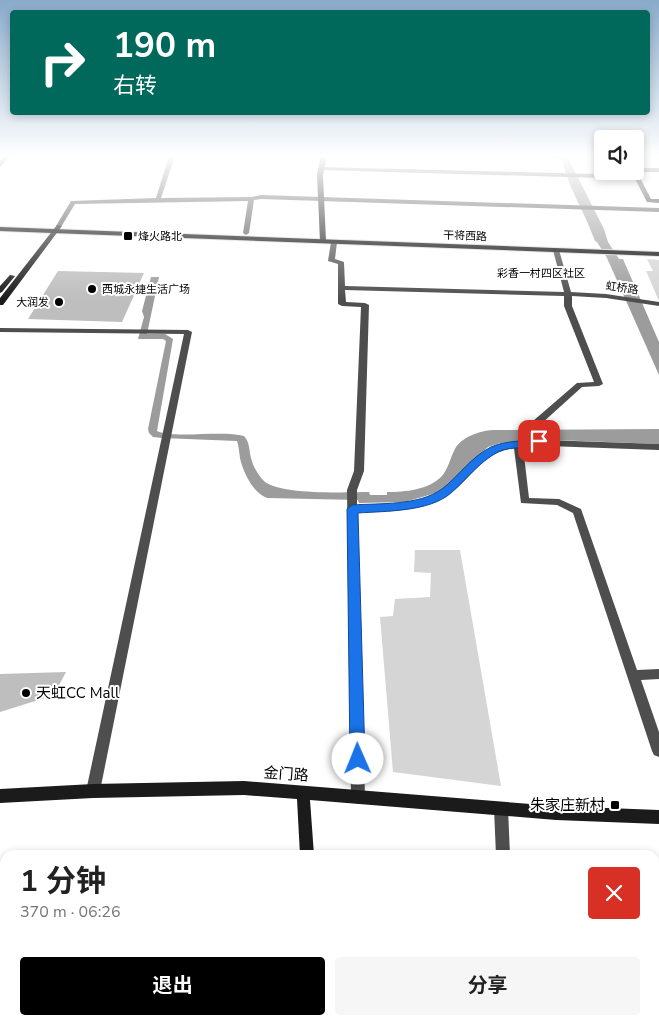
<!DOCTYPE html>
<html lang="zh">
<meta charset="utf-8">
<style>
:root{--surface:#fff;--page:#f6f6f6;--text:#222;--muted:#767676;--accent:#000}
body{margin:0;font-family:"Nunito Sans","Noto Sans SC",sans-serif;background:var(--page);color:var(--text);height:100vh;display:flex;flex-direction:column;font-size:19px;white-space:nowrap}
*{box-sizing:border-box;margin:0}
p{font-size:16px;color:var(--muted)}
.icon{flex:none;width:28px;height:28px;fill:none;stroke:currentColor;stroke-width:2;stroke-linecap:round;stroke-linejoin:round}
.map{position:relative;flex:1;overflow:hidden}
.details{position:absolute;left:0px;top:850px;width:660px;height:175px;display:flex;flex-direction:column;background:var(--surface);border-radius:15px 15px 0 0;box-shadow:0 2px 8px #0003}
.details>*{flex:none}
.hud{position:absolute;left:10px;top:10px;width:640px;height:105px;border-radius:5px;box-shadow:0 2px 8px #0003;background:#00695c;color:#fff;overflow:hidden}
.buttons{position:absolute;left:594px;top:130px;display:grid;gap:10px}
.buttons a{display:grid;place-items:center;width:50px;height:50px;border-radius:5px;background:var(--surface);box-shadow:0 2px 8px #0003;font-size:25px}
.pin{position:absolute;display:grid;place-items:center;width:42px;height:42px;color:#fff;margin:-21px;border-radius:10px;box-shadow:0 2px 8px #0006}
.me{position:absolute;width:55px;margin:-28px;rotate:359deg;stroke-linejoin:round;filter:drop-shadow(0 0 4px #0008)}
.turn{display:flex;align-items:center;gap:18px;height:105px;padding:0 20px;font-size:22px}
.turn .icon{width:65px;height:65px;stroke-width:2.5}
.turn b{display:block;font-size:35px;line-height:42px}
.round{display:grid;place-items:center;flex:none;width:52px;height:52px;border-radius:5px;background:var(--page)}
.head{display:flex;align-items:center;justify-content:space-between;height:85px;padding:0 20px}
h1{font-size:30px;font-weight:700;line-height:38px}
.action{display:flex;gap:10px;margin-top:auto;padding:10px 20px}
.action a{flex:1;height:58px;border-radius:5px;background:var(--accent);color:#fff;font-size:20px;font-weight:700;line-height:58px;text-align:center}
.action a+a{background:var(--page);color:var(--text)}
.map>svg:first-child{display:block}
</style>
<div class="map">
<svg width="659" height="1025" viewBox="0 0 659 1025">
<rect width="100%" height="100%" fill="#fff"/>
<path fill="#d5d5d5" d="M 647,259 L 659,260 L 659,301 L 646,271 L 653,271 Z
M 415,550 L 460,550 L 501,786 L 393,772 L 380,617 L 393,616 L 395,599 L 430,597 L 431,573 L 414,572 Z"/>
<path fill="#9c9c9c" d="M 552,156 L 567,156 L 604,229 L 608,242 L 619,259 L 623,259 L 659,342 L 659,375 L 607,258 L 597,242 L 595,241 C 585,213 569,189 562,160 Z
M 151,277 L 159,277 L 147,334 L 165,334 L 173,339 L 157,431 C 174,439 222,430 244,436 C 250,442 249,451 251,458 C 253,466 257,473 262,479 C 275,496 347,492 369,492 L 370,495 L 387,495 L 387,492 C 406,492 428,490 442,476 C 448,469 450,459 454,451 C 460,437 479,431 493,430 L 659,429 L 659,444 L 554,440 L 500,443 L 488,447 L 439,492 L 405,502 L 359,503 L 358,500 L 267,498 C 253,493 243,472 240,458 C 239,452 239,446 237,441 L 162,438 L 153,437 L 149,433 L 148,429 L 166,341 L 163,339 L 138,339 L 144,317 L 142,311 Z"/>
<path fill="#bebebe" d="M 58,271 L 144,273 L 122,322 L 28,319 Z
M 66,672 L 57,689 L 48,697 L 0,712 L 0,674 Z"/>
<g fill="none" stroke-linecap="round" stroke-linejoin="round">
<g stroke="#dbdbdb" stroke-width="2">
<path id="primary" d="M 0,227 L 659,252 L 659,256 L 0,231 Z"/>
</g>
<path fill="#4e4e4e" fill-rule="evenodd" d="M 169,156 L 175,156 L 161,198 L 251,197 L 261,195 L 659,208 L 659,212 L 261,199 L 254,200 L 249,233 L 246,235 L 243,233 L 248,201 L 75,204 L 61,227 L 56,226 L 71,201 L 156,198 Z
M 319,167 L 637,175 L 640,177 L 637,179 L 321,170 L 318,168 Z
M 334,240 L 337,242 L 335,259 L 344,262 L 345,286 L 564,292 L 553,250 L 556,248 L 559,250 L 571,292 L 606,294 L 659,302 L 659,306 L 606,298 L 572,296 L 572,306 L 603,384 L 599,386 L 582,387 L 541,424 L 544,440 L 659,444 L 659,450 L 548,446 L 523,447 L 529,498 L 559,499 L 581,509 L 637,670 L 659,669 L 659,679 L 641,680 L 659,732 L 659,757 L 654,755 L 652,751 L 573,513 L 557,505 L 521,503 L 514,448 C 479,453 473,479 447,495 C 421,512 387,511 357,512 L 365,797 L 363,802 L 358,804 L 353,802 L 351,797 L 347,490 L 354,471 L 361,307 L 342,306 L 338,304 L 338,264 L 328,261 L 331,242 ZM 345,290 L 564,296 L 564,306 L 594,382 L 577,383 L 533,421 L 532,423 L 535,440 C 506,441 486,446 465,467 C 455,477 446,488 433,495 C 411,506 382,504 357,505 L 357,490 L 364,471 L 369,305 L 365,303 L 346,302 Z
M 0,328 L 188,330 L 192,332 L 100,791 L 98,796 L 93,798 L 88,796 L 86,791 L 184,334 L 0,332 Z
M 501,802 L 506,804 L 508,809 L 510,855 L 496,855 L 494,809 L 496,804 Z
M 655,970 L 659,970 L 659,986 L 655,986 Z"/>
<path fill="#1b1b1b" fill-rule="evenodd" d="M 4,156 L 10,156 L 0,167 L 0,161 Z
M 321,156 L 327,156 L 323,175 L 326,241 L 323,243 L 320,241 L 317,175 Z
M 635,168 L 659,168 L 659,172 L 637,172 L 651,199 L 659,199 L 659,203 L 647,202 L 631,171 L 635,171 Z
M 57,225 L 62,226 L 3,305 L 0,305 L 0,298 Z
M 10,275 L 15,276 L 2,292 L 0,293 L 0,286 Z
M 244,781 L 556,806 L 659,810 L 659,824 L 556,820 L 310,800 L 314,855 L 300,855 L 297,799 L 244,795 L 93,798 L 0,803 L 0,789 L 93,784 Z
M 299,1020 L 315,1020 L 315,1025 L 299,1025 Z"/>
<use href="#primary" fill="#000" fill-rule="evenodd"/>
</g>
<linearGradient id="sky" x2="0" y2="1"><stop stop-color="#89aaca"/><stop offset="0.52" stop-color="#fff"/><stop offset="1" stop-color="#fff" stop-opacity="0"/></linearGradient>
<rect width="659" height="299" fill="url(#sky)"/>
<path fill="#1a73e8" stroke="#114b97" d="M 539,438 L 545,441 L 543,446 C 529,450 512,445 498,452 C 479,462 467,479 451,493 C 429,512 386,511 358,513 L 365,759 L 363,764 L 358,766 L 352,764 L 350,759 L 347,509 L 352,505 C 381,503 418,506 442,489 C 459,476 471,457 491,447 C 506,440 525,442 539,438 Z"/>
<g fill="#000" stroke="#fff" stroke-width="2">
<rect x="123" y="231" width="10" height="10" rx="2.5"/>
<circle cx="92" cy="289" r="5"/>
<circle cx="59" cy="302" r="5"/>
<circle cx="26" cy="693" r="5"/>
<rect x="610" y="800" width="10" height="10" rx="2.5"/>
</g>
<g text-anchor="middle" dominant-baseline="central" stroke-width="4" stroke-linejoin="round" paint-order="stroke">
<g font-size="11" fill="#000" stroke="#fff" text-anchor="start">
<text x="138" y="236">烽火路北</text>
<text x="102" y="289">西城永捷生活广场</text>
<text x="49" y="302" text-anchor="end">大润发</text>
</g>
<g font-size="11" fill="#000" stroke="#fff">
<text transform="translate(465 236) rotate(2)">干将西路</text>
<text transform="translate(622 288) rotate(8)">虹桥路</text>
</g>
<g font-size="11" fill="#000" stroke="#fff">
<text x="541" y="273">彩香一村四区社区</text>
</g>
<g font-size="15" fill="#000" stroke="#fff" text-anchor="start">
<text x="36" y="693">天虹CC Mall</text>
<text x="605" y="805" text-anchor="end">朱家庄新村</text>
</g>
<g font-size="15" fill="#000" stroke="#fff">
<text transform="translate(286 774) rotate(4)">金门路</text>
</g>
</g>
</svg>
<div class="buttons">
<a><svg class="icon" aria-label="sound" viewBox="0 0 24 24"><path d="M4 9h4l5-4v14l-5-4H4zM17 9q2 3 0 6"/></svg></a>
</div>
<div class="pin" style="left:539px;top:441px;background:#d93025"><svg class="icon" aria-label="arrive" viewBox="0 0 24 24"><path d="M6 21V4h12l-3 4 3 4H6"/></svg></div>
<svg class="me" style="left:358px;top:759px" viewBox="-20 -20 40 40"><circle r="19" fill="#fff"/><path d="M0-13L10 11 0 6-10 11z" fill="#1a73e8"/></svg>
<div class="hud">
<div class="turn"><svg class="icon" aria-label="right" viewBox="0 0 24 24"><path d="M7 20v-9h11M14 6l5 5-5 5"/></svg><div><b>190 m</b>右转</div></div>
</div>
<section class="details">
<div class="head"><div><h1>1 分钟</h1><p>370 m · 06:26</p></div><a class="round" style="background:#d93025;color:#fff"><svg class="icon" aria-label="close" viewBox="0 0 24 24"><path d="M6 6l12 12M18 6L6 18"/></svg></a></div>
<div class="action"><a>退出</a><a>分享</a></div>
</section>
</div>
